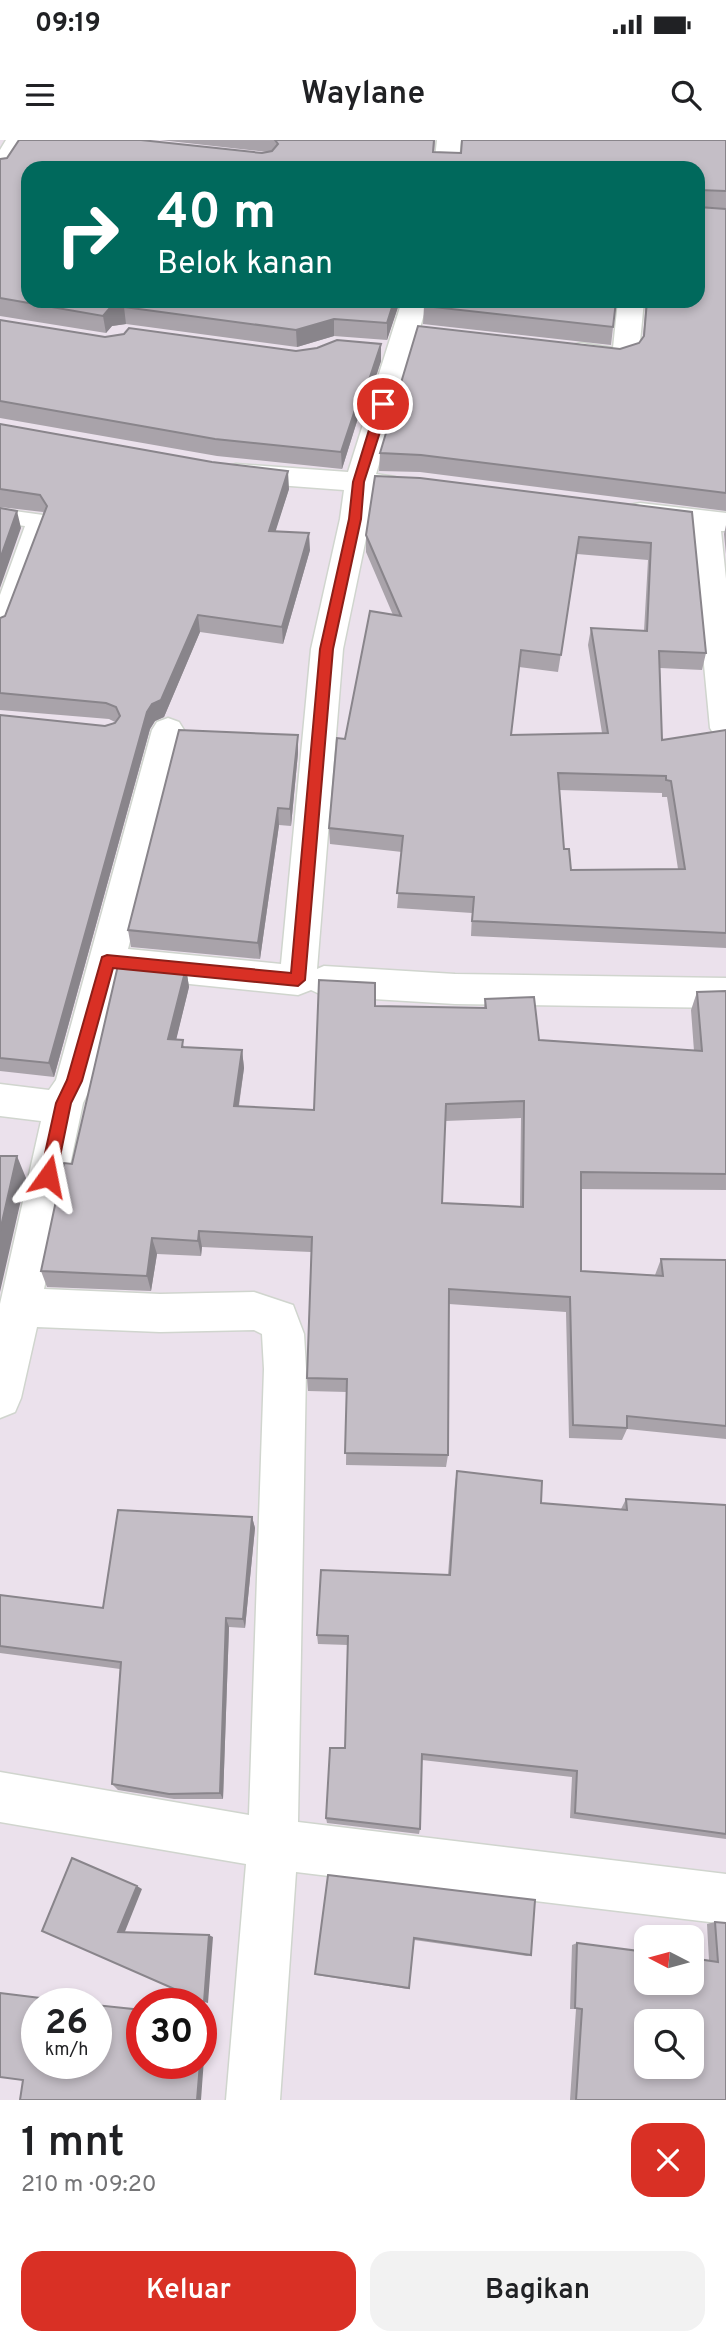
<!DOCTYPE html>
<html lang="id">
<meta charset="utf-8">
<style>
:root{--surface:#fff;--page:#f2f2f2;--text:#202124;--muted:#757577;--accent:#d93025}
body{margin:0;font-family:Overpass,sans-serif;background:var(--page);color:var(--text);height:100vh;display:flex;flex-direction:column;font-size:26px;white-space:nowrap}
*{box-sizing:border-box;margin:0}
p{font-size:23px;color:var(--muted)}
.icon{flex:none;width:38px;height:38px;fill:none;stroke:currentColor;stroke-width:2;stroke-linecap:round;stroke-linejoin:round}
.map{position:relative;height:1960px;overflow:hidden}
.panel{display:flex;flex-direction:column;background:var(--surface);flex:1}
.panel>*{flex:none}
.top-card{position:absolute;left:21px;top:21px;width:684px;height:147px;border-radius:21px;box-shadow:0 4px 10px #0003;background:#00695c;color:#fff;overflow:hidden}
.needle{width:46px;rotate:276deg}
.controls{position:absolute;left:634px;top:1785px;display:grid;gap:14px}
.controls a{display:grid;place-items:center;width:70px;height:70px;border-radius:14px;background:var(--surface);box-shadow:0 4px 10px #0003;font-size:35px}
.speed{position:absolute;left:21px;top:1848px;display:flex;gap:14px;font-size:35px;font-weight:700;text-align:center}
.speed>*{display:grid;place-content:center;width:91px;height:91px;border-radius:50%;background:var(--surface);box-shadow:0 4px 10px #0003;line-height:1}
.speed small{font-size:18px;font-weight:400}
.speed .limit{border:10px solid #d22;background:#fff;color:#111}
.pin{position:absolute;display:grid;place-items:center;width:60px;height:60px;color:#fff;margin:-30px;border:4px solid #fff;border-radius:50%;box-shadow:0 2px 7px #0007}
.me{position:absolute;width:77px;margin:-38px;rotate:12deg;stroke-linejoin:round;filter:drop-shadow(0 0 5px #0008)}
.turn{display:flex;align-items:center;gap:24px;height:147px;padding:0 21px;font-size:32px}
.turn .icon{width:91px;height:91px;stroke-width:2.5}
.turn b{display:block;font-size:49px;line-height:60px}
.round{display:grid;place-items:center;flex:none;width:74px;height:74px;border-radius:21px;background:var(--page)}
.headline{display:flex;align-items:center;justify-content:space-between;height:119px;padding:0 21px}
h1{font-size:42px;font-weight:600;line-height:52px}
.primary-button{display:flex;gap:14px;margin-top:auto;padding:14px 21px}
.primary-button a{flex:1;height:80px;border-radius:21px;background:var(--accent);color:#fff;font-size:28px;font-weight:600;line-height:80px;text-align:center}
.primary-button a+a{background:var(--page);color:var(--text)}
.status{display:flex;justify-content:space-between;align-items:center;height:49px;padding:0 35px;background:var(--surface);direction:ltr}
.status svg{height:19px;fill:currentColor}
header{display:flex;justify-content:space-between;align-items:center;height:91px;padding:0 21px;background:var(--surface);font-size:32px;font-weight:600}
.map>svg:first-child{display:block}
</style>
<div class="status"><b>09:19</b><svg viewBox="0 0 49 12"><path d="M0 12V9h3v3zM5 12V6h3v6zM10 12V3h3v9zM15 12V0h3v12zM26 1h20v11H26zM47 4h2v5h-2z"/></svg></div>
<header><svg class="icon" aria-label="menu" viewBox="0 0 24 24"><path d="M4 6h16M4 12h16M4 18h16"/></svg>Waylane<svg class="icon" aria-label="search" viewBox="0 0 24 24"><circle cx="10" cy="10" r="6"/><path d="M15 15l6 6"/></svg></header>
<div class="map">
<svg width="726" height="1960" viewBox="0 0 726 1960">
<rect width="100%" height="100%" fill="#ebe1ec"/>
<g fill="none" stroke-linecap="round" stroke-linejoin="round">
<g stroke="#d0d5ce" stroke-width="3">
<path id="lane" d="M 0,369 L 43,375 L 48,383 L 11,486 L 8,491 L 0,494 L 0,455 L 25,386 L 0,383 Z"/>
</g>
<g stroke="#d0d5ce" stroke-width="3">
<path id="street" d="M 6,0 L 30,0 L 8,34 L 0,36 L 0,10 Z
M 437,0 L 461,0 L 458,28 L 434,28 Z
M 402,161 L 428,161 L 376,334 L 395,337 L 399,343 L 395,349 L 372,352 L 370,379 L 343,509 L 317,829 L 324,826 L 455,834 L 726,838 L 726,868 L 455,864 L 324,856 L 311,850 L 298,855 L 121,837 L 94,941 L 83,963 L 44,1149 L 160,1154 L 254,1152 L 293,1165 L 304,1194 L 306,1229 L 298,1682 L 726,1734 L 726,1784 L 296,1732 L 280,1960 L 226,1960 L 246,1724 L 0,1682 L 0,1632 L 249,1675 L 264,1229 L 262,1194 L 254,1190 L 160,1192 L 37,1187 L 21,1258 L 15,1272 L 0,1278 L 0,1164 L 41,981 L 0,976 L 0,944 L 49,950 L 56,940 L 152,590 L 157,582 L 168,578 L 179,582 L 184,590 L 128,809 L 281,824 L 311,509 L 340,379 L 344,350 L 236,342 L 226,339 L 222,333 L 226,327 L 236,324 L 348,332 Z
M 618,161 L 644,161 L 639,212 C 626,232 591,221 572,217 L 568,211 L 572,205 L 581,203 L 613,208 Z
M 640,363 L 726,373 L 726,391 L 721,391 L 726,439 L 726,600 L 715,596 L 710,588 L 691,387 L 630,379 L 625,372 L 630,365 Z"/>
</g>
<use href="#lane" fill="#fff" fill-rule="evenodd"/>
<use href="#street" fill="#fff" fill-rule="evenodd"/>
</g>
<path fill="#a9a3aa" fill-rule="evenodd" d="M 160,0 L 435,0 L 434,12 L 461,13 L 726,0 L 726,371 L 420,332 L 379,331 L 380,313 L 620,209 L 639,203 L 643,198 L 646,161 L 698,161 L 698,28 L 28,28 L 400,161 L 387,200 L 334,196 L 297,207 L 126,184 L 112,186 L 106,193 L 0,176 L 0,19 L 262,13 L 267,12 Z
M 616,161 L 611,205 L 423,184 L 424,166 Z
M 0,180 L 105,197 L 296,211 L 381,221 L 362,279 L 358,278 L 342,329 L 217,316 L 0,278 Z
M 0,284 L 289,349 L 275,391 L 310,410 L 283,504 L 200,492 L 164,577 L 155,581 L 150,589 L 54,937 L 0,931 L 0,575 L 105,586 L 115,582 L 109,579 L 0,570 L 0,478 L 5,476 L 44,374 L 43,372 L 0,367 Z
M 692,372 L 706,513 L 702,530 L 660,528 L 662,600 L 726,590 L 726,808 L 471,796 L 472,773 L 397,768 L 402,712 L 330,704 L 329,688 L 345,599 L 393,475 L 366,412 L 366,395 ZM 577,414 L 648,420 L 644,491 L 591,488 L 588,505 L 602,593 L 511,595 L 519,527 L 558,532 ZM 559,650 L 662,653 L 662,657 L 667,657 L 678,729 L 571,730 L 564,709 Z
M 726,385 L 726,414 L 724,394 Z
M 298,613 L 291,686 L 279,685 L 260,819 L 131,807 L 128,790 Z
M 186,828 L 189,847 L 176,899 L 185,907 L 242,910 L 244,928 L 239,966 L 314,970 L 375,866 L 484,868 L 485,859 L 539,900 L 694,911 L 691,870 L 697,852 L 726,851 L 726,1050 L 581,1049 L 581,1131 L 655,1135 L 661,1119 L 726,1120 L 726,1299 L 627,1289 L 622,1300 L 569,1298 L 566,1172 L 449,1164 L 448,1315 L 446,1327 L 346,1325 L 347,1252 L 308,1251 L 307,1238 L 311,1112 L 202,1107 L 201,1116 L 157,1114 L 151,1151 L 47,1147 L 41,1131 L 72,1024 ZM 521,978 L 520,1066 L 442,1063 L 445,981 Z
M 457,1331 L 541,1363 L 621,1369 L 626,1359 L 726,1365 L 726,1699 L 570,1678 L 572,1637 L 422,1620 L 420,1689 L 419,1694 L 327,1683 L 326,1678 L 345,1608 L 348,1505 L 318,1504 L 317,1495 L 448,1435 L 455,1343 Z
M 252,1377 L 255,1388 L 245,1488 L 229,1487 L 223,1659 L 174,1659 L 118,1650 L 112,1644 L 120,1529 L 0,1513 L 0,1455 L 103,1468 Z
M 328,1735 L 531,1815 L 527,1816 L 414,1800 L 409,1848 L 408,1849 L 316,1835 L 315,1834 Z
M 715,1782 L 726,1960 L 570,1960 L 576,1869 L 570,1869 L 572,1805 L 577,1803 L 709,1821 L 707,1784 Z"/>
<path fill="#89858b" d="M 394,161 L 400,161 L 387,200 L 387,183 Z
M 124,167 L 126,184 L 112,186 L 106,193 L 103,176 L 109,169 Z
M 334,179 L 334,196 L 297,207 L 296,190 Z
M 381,204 L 381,221 L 362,279 L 362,261 Z
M 358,261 L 358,278 L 342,329 L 341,312 Z
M 288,331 L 289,349 L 270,409 L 269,391 Z
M 17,371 L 21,388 L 0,448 L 0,419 Z
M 309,393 L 310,410 L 283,504 L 282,487 Z
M 198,475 L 200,492 L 164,577 L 155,581 L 150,589 L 54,937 L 49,923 L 147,572 Z
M 298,595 L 298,613 L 291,686 L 290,669 Z
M 278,668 L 279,685 L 260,819 L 258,803 Z
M 186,828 L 189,847 L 172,917 L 168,899 Z
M 242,910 L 244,928 L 236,983 L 234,966 Z
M 17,1016 L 26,1038 L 0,1152 L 0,1091 Z
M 199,1091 L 202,1107 L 201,1116 L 198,1101 Z
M 152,1098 L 157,1114 L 151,1151 L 147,1136 Z
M 252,1377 L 255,1388 L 245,1488 L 243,1479 Z
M 226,1478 L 229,1487 L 223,1659 L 220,1653 Z
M 137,1746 L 142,1749 L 124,1794 L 118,1792 Z
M 209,1795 L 213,1797 L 208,1863 L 204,1862 Z
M 203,1878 L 207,1878 L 201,1960 L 197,1960 L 200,1923 L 201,1923 Z"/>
<path fill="#c4bec6" stroke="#89858b" stroke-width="2" fill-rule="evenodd" d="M 19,0 L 141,0 L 262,13 L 272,11 L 278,4 L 275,0 L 434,0 L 433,12 L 461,13 L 462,0 L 726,0 L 726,51 L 699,50 L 699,67 L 726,69 L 726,353 L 421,315 L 380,313 L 418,186 L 620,209 L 639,203 L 644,196 L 647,161 L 698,161 L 698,28 L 28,28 L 28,161 L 394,161 L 387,183 L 334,179 L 296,190 L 124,167 L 109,169 L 103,176 L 0,158 L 0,19 L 7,18 Z
M 426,161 L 616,161 L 613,187 L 424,166 Z
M 0,180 L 105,197 L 124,194 L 129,188 L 296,211 L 317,208 L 337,200 L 381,204 L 362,261 L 358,261 L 341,312 L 215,299 L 0,261 Z
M 0,284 L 212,322 L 288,331 L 269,391 L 309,393 L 282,487 L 198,475 L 161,560 L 152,564 L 147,572 L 49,923 L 0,918 L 0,575 L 105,586 L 115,583 L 120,576 L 116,567 L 106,563 L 0,553 L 0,478 L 5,476 L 47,366 L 40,355 L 0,349 Z
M 375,336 L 420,338 L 692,372 L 706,513 L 659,511 L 662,600 L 726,590 L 726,793 L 472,781 L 474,757 L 397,753 L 403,696 L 329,688 L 337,598 L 345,599 L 370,471 L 401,476 L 366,395 ZM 579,397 L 651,403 L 647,491 L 591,488 L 608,593 L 511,595 L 521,510 L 561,515 ZM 558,633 L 666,636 L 666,640 L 671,641 L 685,729 L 571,730 L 569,709 L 564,709 Z
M 0,368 L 17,371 L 0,419 Z
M 179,590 L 298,595 L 290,669 L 278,668 L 258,803 L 128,790 Z
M 119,821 L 186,828 L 168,899 L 183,900 L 182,907 L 242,910 L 234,966 L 314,970 L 319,840 L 375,843 L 375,866 L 486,868 L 485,859 L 534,857 L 539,900 L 702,911 L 697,852 L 726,851 L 726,1034 L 581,1032 L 581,1131 L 663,1136 L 661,1119 L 726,1120 L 726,1286 L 627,1276 L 627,1288 L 573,1285 L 570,1157 L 449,1149 L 448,1315 L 345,1313 L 347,1239 L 307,1238 L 312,1097 L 199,1091 L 198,1101 L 152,1098 L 147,1136 L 41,1131 L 64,1023 L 72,1024 ZM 524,961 L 523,1067 L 442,1063 L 446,964 Z
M 0,1016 L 17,1016 L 0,1091 Z
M 457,1331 L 542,1341 L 541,1363 L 627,1370 L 626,1359 L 726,1365 L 726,1694 L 575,1673 L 577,1631 L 422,1614 L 420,1689 L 326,1678 L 330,1608 L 345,1608 L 348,1496 L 317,1495 L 321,1430 L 450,1435 Z
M 118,1370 L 252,1377 L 243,1479 L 226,1478 L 220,1653 L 169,1654 L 112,1644 L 121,1522 L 0,1506 L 0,1455 L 103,1468 Z
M 72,1718 L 137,1746 L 118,1792 L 209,1795 L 204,1862 L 42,1791 Z
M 328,1735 L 535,1760 L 531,1815 L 414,1798 L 409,1848 L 315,1834 Z
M 715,1782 L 726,1783 L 726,1960 L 576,1960 L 582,1869 L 575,1868 L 577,1803 L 646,1812 L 646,1843 L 691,1843 L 691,1818 L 718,1822 ZM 646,1881 L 691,1881 L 691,1927 L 646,1927 Z
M 0,1853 L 89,1864 L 37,1864 L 37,1923 L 96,1923 L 96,1865 L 142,1870 L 142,1923 L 200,1923 L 197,1960 L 20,1960 L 23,1940 L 0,1937 Z
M 201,1878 L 203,1878 L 201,1904 Z"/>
<path fill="#d93025" stroke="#8d1f18" stroke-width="2" d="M 383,260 L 389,264 L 364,342 L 361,379 L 333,509 L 305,840 L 298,846 L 113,828 L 82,941 L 71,963 L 56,1036 L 54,1041 L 42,1041 L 40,1036 L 56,963 L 67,940 L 102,817 L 107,815 L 291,833 L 320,509 L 349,379 L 353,342 L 377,264 Z"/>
</svg>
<div class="controls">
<a><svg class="needle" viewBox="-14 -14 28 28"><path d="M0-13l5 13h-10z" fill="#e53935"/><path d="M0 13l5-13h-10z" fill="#757577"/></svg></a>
<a><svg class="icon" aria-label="search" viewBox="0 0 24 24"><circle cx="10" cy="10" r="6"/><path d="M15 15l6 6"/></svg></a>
</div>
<div class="speed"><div>26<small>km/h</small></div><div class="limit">30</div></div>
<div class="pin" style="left:383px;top:264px;background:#d93025"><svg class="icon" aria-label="arrive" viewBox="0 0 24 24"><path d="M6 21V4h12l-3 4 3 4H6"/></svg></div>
<svg class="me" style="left:48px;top:1036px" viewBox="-20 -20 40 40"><path d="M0-17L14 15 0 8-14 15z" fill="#d93025" stroke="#fff" stroke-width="4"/></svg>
<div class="top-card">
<div class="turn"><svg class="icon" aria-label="right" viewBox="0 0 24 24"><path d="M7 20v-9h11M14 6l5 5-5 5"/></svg><div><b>40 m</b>Belok kanan</div></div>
</div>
</div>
<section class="panel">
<div class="headline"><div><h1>1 mnt</h1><p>210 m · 09:20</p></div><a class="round" style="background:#d93025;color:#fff"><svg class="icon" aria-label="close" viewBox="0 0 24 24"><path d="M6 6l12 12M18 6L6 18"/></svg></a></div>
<div class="primary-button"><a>Keluar</a><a>Bagikan</a></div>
</section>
